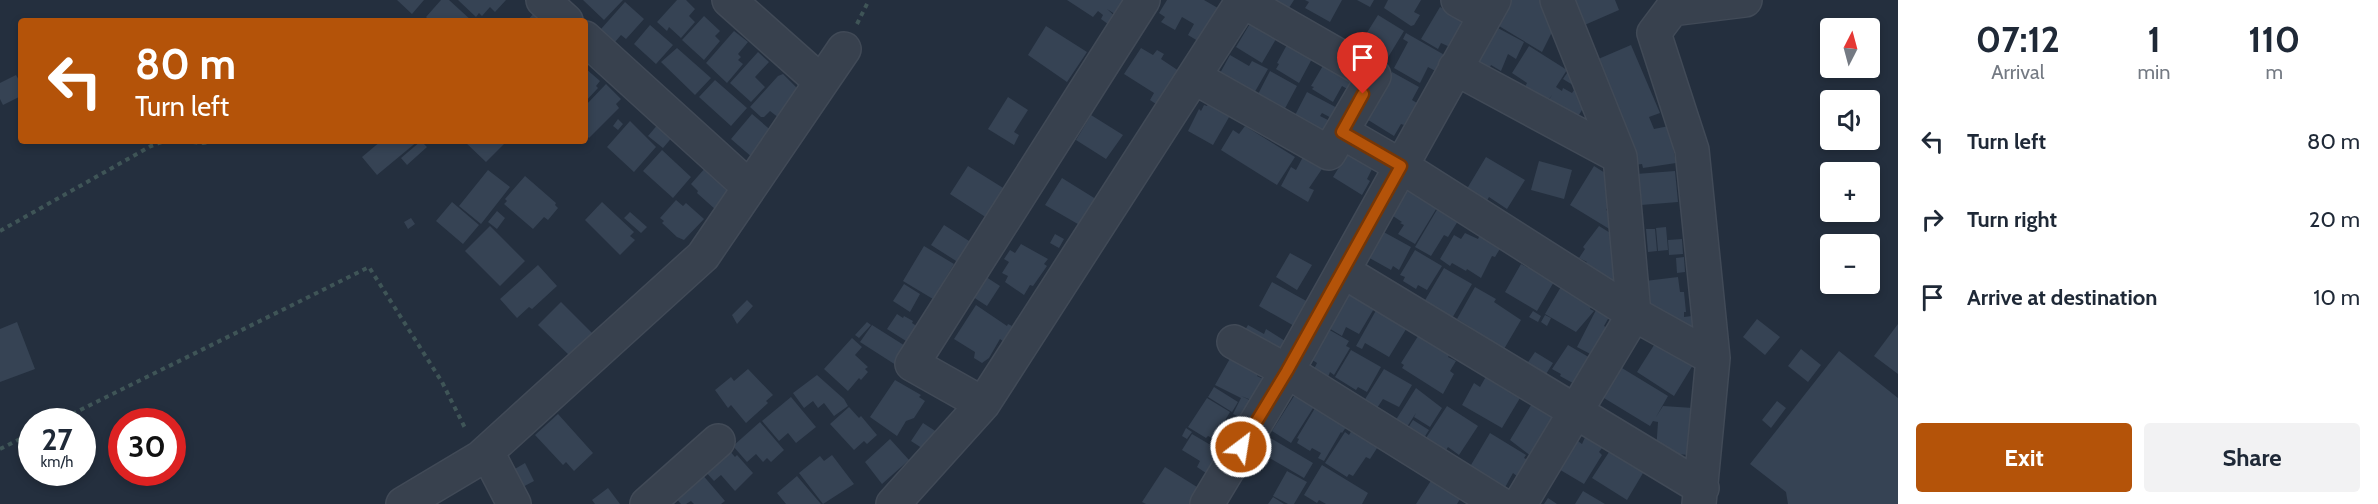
<!DOCTYPE html>
<meta charset="utf-8">
<style>
:root{--surface:#fff;--page:#f2f2f3;--text:#1f2937;--muted:#747a83;--accent:#b45309}
body{margin:0;font-family:Cabin,sans-serif;background:var(--page);color:var(--text);height:100vh;display:flex;flex-direction:column;font-size:22px;white-space:nowrap}
*{box-sizing:border-box;margin:0}
p{font-size:20px;color:var(--muted)}
.icon{flex:none;width:33px;height:33px;fill:none;stroke:currentColor;stroke-width:2;stroke-linecap:round;stroke-linejoin:round}
.map{position:relative;flex:1;overflow:hidden}
.sheet{display:flex;flex-direction:column;background:var(--surface);width:480px}
.sheet>*{flex:none}
.banner{position:absolute;left:18px;top:18px;width:570px;height:126px;border-radius:6px;box-shadow:0 3px 9px #0003;background:#b45309;color:#fff;overflow:hidden}
.needle{width:39px;rotate:6deg}
.fabs{position:absolute;left:1820px;top:18px;display:grid;gap:12px}
.fabs a{display:grid;place-items:center;width:60px;height:60px;border-radius:6px;background:var(--surface);box-shadow:0 3px 9px #0003;font-size:30px}
.speed{position:absolute;left:18px;top:408px;display:flex;gap:12px;font-size:30px;font-weight:700;text-align:center}
.speed>*{display:grid;place-content:center;width:78px;height:78px;border-radius:50%;background:var(--surface);box-shadow:0 3px 9px #0003;line-height:1}
.speed small{font-size:15px;font-weight:400}
.speed .limit{border:9px solid #d22;background:#fff;color:#111}
.pin{position:absolute;display:grid;place-items:center;width:51px;height:51px;color:#fff;margin:-62px -26px;border-radius:50% 50% 50% 0;rotate:-45deg;box-shadow:0 0 6px #0007}
.pin .icon{rotate:45deg}
.me{position:absolute;width:66px;margin:-33px;rotate:31deg;stroke-linejoin:round;filter:drop-shadow(0 0 4px #0008)}
.turn{display:flex;align-items:center;gap:21px;height:126px;padding:0 18px;font-size:27px}
.turn .icon{width:78px;height:78px;stroke-width:2.5}
.turn b{display:block;font-size:42px;line-height:51px}
.eta{display:flex;justify-content:space-evenly;align-items:center;height:102px;text-align:center}
.eta b{font-size:36px;font-weight:800;line-height:42px}
.action{display:flex;gap:12px;margin-top:auto;padding:12px 18px}
.action a{flex:1;height:69px;border-radius:6px;background:var(--accent);color:#fff;font-size:24px;font-weight:800;line-height:69px;text-align:center}
.action a+a{background:var(--page);color:var(--text)}
ul{padding:0;list-style:none}
li{display:flex;align-items:center;gap:18px;height:78px;padding:0 18px}
li div{flex:1}
li b{display:block;font-size:22px}
li em{font-style:normal}
main{display:flex;flex:1;min-height:0}
.map>svg:first-child{display:block}
</style>
<main>
<div class="map">
<svg width="1898" height="504" viewBox="0 0 1898 504">
<rect width="100%" height="100%" fill="#242f3e"/>
<path fill="#364354" d="M 397,0 L 424,0 L 412,14 Z
M 441,0 L 449,0 L 472,21 L 430,21 L 426,17 Z
M 458,0 L 506,0 L 495,12 L 490,7 L 482,16 L 479,13 L 476,17 Z
M 583,0 L 623,0 L 604,20 Z
M 677,0 L 686,0 L 695,9 L 689,16 L 695,22 L 681,38 L 669,27 L 667,31 L 657,22 Z
M 1067,0 L 1132,0 L 1121,18 L 1107,9 L 1118,19 L 1112,27 L 1101,19 L 1103,15 L 1098,11 L 1093,17 Z
M 1167,0 L 1204,0 L 1223,11 L 1203,44 L 1188,35 L 1194,24 L 1182,17 L 1175,30 L 1161,22 L 1165,17 L 1159,13 Z
M 1268,0 L 1294,0 L 1287,11 Z
M 1305,0 L 1342,0 L 1330,22 L 1305,8 L 1309,2 Z
M 1357,0 L 1374,0 L 1370,7 Z
M 1388,0 L 1421,0 L 1414,12 L 1420,15 L 1414,25 L 1411,26 L 1384,8 Z
M 1508,0 L 1544,0 L 1555,26 L 1542,52 L 1494,23 Z
M 1570,0 L 1615,0 L 1619,10 L 1580,27 Z
M 625,2 L 644,19 L 626,39 L 621,35 L 615,42 L 601,29 Z
M 1440,7 L 1462,20 L 1460,25 L 1464,27 L 1452,48 L 1441,43 L 1438,49 L 1421,39 Z
M 534,13 L 543,21 L 527,21 Z
M 1378,15 L 1404,31 L 1387,59 L 1381,55 L 1378,59 L 1358,47 Z
M 704,16 L 720,31 L 715,36 L 720,41 L 704,60 L 682,40 Z
M 1251,22 L 1279,34 L 1262,63 L 1236,47 Z
M 650,25 L 673,45 L 656,64 L 634,44 Z
M 1046,26 L 1087,52 L 1067,82 L 1028,55 Z
M 1496,27 L 1524,42 L 1516,59 L 1508,54 L 1501,71 L 1491,65 L 1488,71 L 1475,61 Z
M 734,31 L 748,42 L 738,54 L 741,57 L 738,60 L 743,64 L 727,83 L 706,63 Z
M 1406,33 L 1448,57 L 1439,73 L 1428,67 L 1420,83 L 1394,68 L 1408,42 L 1403,39 Z
M 1289,41 L 1314,55 L 1299,83 L 1276,69 L 1279,64 L 1277,63 Z
M 1631,45 L 1660,113 L 1649,117 L 1654,129 L 1669,126 L 1676,163 L 1643,168 L 1642,164 L 1634,165 L 1596,60 Z
M 1529,46 L 1567,70 L 1556,87 L 1562,91 L 1563,88 L 1572,93 L 1576,87 L 1587,102 L 1572,126 L 1543,109 L 1552,95 L 1543,107 L 1522,92 L 1527,83 L 1512,73 Z
M 677,48 L 711,78 L 695,95 L 661,62 Z
M 1141,48 L 1153,55 L 1157,50 L 1164,54 L 1161,59 L 1179,71 L 1156,104 L 1150,100 L 1154,93 L 1124,74 Z
M 758,52 L 769,62 L 755,77 L 765,87 L 751,102 L 730,83 Z
M 1230,55 L 1249,66 L 1252,61 L 1268,69 L 1253,95 L 1219,75 Z
M 1324,64 L 1355,82 L 1351,91 L 1342,86 L 1333,102 L 1312,89 L 1314,87 L 1311,86 Z
M 585,68 L 600,81 L 596,86 L 598,88 L 585,102 Z
M 1569,70 L 1576,87 L 1563,79 Z
M 1270,71 L 1297,86 L 1282,114 L 1255,100 Z
M 1392,72 L 1419,87 L 1412,100 L 1417,103 L 1404,125 L 1401,124 L 1394,136 L 1365,118 Z
M 783,74 L 796,87 L 797,91 L 779,118 L 770,111 L 764,117 L 761,117 L 750,107 L 778,76 Z
M 16,75 L 21,84 L 21,96 L 3,105 L 0,99 L 0,83 Z
M 715,80 L 747,108 L 731,126 L 699,97 Z
M 606,84 L 621,99 L 616,104 L 619,108 L 589,138 L 585,134 L 585,106 Z
M 1307,92 L 1343,111 L 1337,121 L 1322,113 L 1320,116 L 1330,121 L 1321,137 L 1292,121 Z
M 1008,97 L 1028,110 L 1014,132 L 1019,135 L 1014,145 L 988,129 Z
M 1210,100 L 1232,112 L 1213,145 L 1188,131 L 1199,109 L 1201,111 L 1204,105 L 1207,106 Z
M 752,114 L 774,133 L 753,158 L 731,139 Z
M 1091,115 L 1123,135 L 1106,159 L 1076,140 Z
M 618,119 L 623,124 L 618,130 L 613,126 Z
M 630,121 L 656,147 L 634,172 L 607,147 Z
M 659,123 L 674,135 L 663,148 L 648,136 Z
M 1245,126 L 1295,157 L 1277,185 L 1221,150 L 1233,130 L 1239,134 Z
M 381,141 L 418,141 L 377,175 L 362,157 Z
M 421,141 L 427,147 L 407,165 L 401,158 Z
M 464,141 L 507,141 L 486,162 Z
M 662,150 L 691,177 L 673,198 L 643,171 Z
M 1349,151 L 1374,165 L 1367,179 L 1370,181 L 1362,195 L 1333,177 Z
M 1304,155 L 1324,166 L 1309,188 L 1314,190 L 1308,202 L 1281,186 L 1291,167 L 1296,170 Z
M 1486,157 L 1525,180 L 1507,209 L 1489,197 L 1485,204 L 1465,192 Z
M 1539,161 L 1572,170 L 1564,199 L 1531,190 Z
M 968,166 L 1008,191 L 987,218 L 950,194 Z
M 1594,166 L 1613,178 L 1616,193 L 1606,210 L 1617,217 L 1611,230 L 1570,205 Z
M 706,167 L 729,183 L 724,188 L 731,195 L 716,210 L 697,193 L 698,191 L 691,184 Z
M 488,170 L 510,187 L 481,224 L 459,206 Z
M 1675,171 L 1678,202 L 1641,205 L 1636,174 Z
M 525,176 L 556,203 L 555,205 L 558,208 L 548,220 L 544,217 L 533,229 L 504,204 L 507,201 L 505,199 Z
M 1062,178 L 1099,201 L 1083,227 L 1045,205 Z
M 1409,189 L 1438,206 L 1415,244 L 1398,234 L 1404,225 L 1400,223 L 1402,222 L 1390,214 L 1404,190 L 1408,192 Z
M 676,200 L 683,206 L 686,203 L 704,219 L 684,240 L 677,237 L 662,223 L 664,221 L 660,218 Z
M 452,202 L 479,225 L 463,244 L 436,221 Z
M 602,202 L 634,232 L 630,236 L 635,240 L 620,255 L 585,220 Z
M 1438,208 L 1458,221 L 1448,237 L 1444,235 L 1431,256 L 1415,247 Z
M 497,211 L 505,218 L 497,229 L 488,222 Z
M 630,212 L 647,227 L 641,233 L 624,218 Z
M 411,218 L 415,224 L 408,229 L 404,222 Z
M 944,225 L 977,246 L 964,266 L 931,245 Z
M 490,226 L 525,261 L 500,286 L 465,251 Z
M 1599,226 L 1620,239 L 1621,256 L 1614,289 L 1583,267 L 1587,262 L 1579,258 L 1585,249 L 1583,247 Z
M 1666,227 L 1668,250 L 1658,251 L 1656,228 Z
M 1646,229 L 1655,229 L 1657,251 L 1648,252 Z
M 1380,230 L 1411,247 L 1399,270 L 1393,266 L 1391,270 L 1366,256 Z
M 1465,233 L 1478,239 L 1480,235 L 1501,247 L 1495,257 L 1492,256 L 1481,278 L 1467,269 L 1466,271 L 1452,263 L 1450,266 L 1440,259 L 1454,235 L 1461,239 Z
M 1055,234 L 1064,239 L 1059,248 L 1050,243 Z
M 1682,239 L 1683,254 L 1669,255 L 1668,240 Z
M 1021,244 L 1048,259 L 1044,264 L 1047,266 L 1033,286 L 1030,285 L 1024,295 L 1005,282 L 1008,276 L 1002,273 L 1009,262 L 1004,259 L 1010,250 L 1015,253 Z
M 924,246 L 954,264 L 933,299 L 903,281 Z
M 1415,250 L 1442,266 L 1427,290 L 1418,285 L 1416,289 L 1403,281 L 1405,277 L 1400,275 Z
M 1290,253 L 1312,265 L 1297,290 L 1276,277 Z
M 1684,257 L 1685,272 L 1677,273 L 1676,258 Z
M 1521,264 L 1528,268 L 1530,265 L 1555,280 L 1537,311 L 1505,292 Z
M 538,265 L 557,286 L 532,309 L 529,307 L 517,318 L 500,299 Z
M 1444,268 L 1472,284 L 1451,320 L 1424,302 Z
M 983,275 L 1000,286 L 987,306 L 970,295 Z
M 1678,277 L 1680,292 L 1684,292 L 1686,312 L 1684,312 L 1684,317 L 1692,316 L 1694,333 L 1648,309 L 1645,281 Z
M 1272,282 L 1310,303 L 1296,327 L 1259,306 Z
M 904,284 L 920,294 L 910,312 L 893,301 Z
M 1562,285 L 1592,305 L 1590,309 L 1594,311 L 1576,332 L 1545,314 Z
M 1475,287 L 1496,299 L 1494,302 L 1521,320 L 1504,349 L 1498,345 L 1496,349 L 1467,332 L 1470,327 L 1457,319 Z
M 1349,291 L 1375,307 L 1359,334 L 1346,327 L 1342,336 L 1327,327 Z
M 747,300 L 753,306 L 737,324 L 732,315 Z
M 561,302 L 594,335 L 571,357 L 538,325 Z
M 976,305 L 1007,326 L 1008,324 L 1012,326 L 1003,341 L 1000,339 L 989,358 L 982,363 L 974,358 L 975,352 L 954,339 Z
M 1379,305 L 1408,326 L 1389,357 L 1365,343 L 1362,349 L 1356,346 Z
M 1596,310 L 1609,317 L 1604,326 L 1612,331 L 1598,358 L 1577,347 Z
M 1533,311 L 1541,316 L 1538,322 L 1529,317 Z
M 897,314 L 903,318 L 904,316 L 913,321 L 912,323 L 924,331 L 914,346 L 887,329 Z
M 1545,315 L 1551,318 L 1547,326 L 1541,322 Z
M 1757,319 L 1780,337 L 1765,355 L 1743,337 Z
M 17,322 L 35,369 L 0,382 L 0,329 Z
M 867,322 L 871,325 L 859,338 L 855,335 Z
M 1898,324 L 1898,374 L 1874,356 Z
M 872,325 L 910,349 L 899,367 L 860,342 Z
M 1248,325 L 1264,334 L 1266,329 L 1285,341 L 1275,357 L 1241,337 Z
M 1326,328 L 1349,341 L 1346,346 L 1350,348 L 1334,375 L 1330,372 L 1328,377 L 1314,369 L 1317,363 L 1308,357 Z
M 1420,333 L 1450,354 L 1448,357 L 1456,361 L 1450,371 L 1454,374 L 1443,394 L 1402,368 L 1404,365 L 1401,363 Z
M 852,338 L 862,347 L 855,355 L 868,367 L 865,369 L 868,372 L 861,380 L 859,378 L 848,391 L 824,369 Z
M 1656,342 L 1693,365 L 1674,396 L 1637,372 Z
M 1568,345 L 1592,359 L 1580,387 L 1560,376 L 1561,374 L 1552,369 Z
M 1801,349 L 1821,365 L 1808,382 L 1788,366 Z
M 1351,350 L 1381,367 L 1367,392 L 1358,387 L 1356,390 L 1335,377 Z
M 1839,351 L 1898,398 L 1898,504 L 1788,504 L 1786,492 L 1750,464 Z
M 1535,352 L 1553,363 L 1541,382 L 1522,371 Z
M 1232,355 L 1261,370 L 1257,376 L 1265,380 L 1254,401 L 1241,396 L 1258,404 L 1249,422 L 1233,414 L 1241,398 L 1215,385 Z
M 1617,365 L 1668,396 L 1656,417 L 1663,406 L 1693,408 L 1688,455 L 1656,452 L 1658,422 L 1653,421 L 1650,426 L 1599,395 Z
M 748,369 L 773,395 L 766,401 L 768,403 L 746,423 L 731,405 L 728,408 L 715,390 L 731,377 L 734,381 Z
M 1384,369 L 1412,385 L 1399,407 L 1383,399 L 1375,411 L 1362,404 Z
M 1488,373 L 1523,393 L 1502,428 L 1462,405 L 1474,383 L 1480,387 Z
M 817,375 L 844,399 L 848,406 L 834,416 L 824,403 L 818,408 L 813,401 L 804,408 L 793,393 Z
M 895,380 L 921,395 L 919,397 L 925,401 L 914,418 L 906,421 L 897,436 L 870,417 Z
M 1214,387 L 1238,402 L 1232,412 L 1208,397 Z
M 1416,388 L 1442,408 L 1430,427 L 1414,417 L 1416,413 L 1403,433 L 1392,426 Z
M 1296,393 L 1315,405 L 1291,443 L 1272,431 Z
M 791,397 L 816,427 L 796,443 L 788,433 L 779,441 L 762,421 Z
M 1207,398 L 1230,412 L 1214,439 L 1208,436 L 1206,438 L 1188,427 Z
M 1777,401 L 1786,408 L 1771,428 L 1762,420 Z
M 1533,402 L 1557,416 L 1535,459 L 1510,440 Z
M 1318,403 L 1349,423 L 1342,433 L 1341,432 L 1324,461 L 1318,458 L 1321,453 L 1312,448 L 1310,451 L 1297,443 L 1299,439 L 1297,438 Z
M 1447,406 L 1478,426 L 1459,455 L 1448,447 L 1445,452 L 1426,438 Z
M 849,407 L 859,418 L 861,416 L 877,435 L 867,444 L 864,441 L 854,450 L 830,424 Z
M 558,414 L 593,453 L 574,471 L 566,462 L 563,465 L 535,435 Z
M 1413,420 L 1429,430 L 1420,444 L 1404,434 Z
M 760,422 L 784,450 L 771,462 L 767,458 L 763,462 L 756,454 L 747,462 L 733,446 Z
M 923,423 L 940,434 L 928,452 L 911,441 Z
M 1186,428 L 1192,432 L 1187,439 L 1182,436 Z
M 1353,428 L 1379,445 L 1370,459 L 1366,457 L 1353,476 L 1349,474 L 1347,477 L 1325,463 L 1345,432 L 1349,435 Z
M 1490,433 L 1526,455 L 1524,458 L 1528,460 L 1518,477 L 1513,473 L 1503,491 L 1468,470 Z
M 1587,433 L 1605,444 L 1599,452 L 1602,455 L 1584,484 L 1557,468 L 1575,439 L 1582,444 Z
M 1192,434 L 1224,453 L 1215,479 L 1197,467 L 1200,461 L 1182,450 Z
M 1267,436 L 1313,463 L 1304,478 L 1259,452 Z
M 890,439 L 909,460 L 882,484 L 865,462 Z
M 1611,449 L 1646,468 L 1627,500 L 1592,478 Z
M 729,450 L 735,457 L 737,455 L 753,473 L 735,491 L 721,475 L 714,481 L 705,471 Z
M 832,455 L 854,484 L 823,504 L 799,473 L 820,456 L 824,461 Z
M 525,463 L 534,481 L 517,490 L 508,473 Z
M 1322,465 L 1368,493 L 1362,504 L 1326,504 L 1319,500 L 1317,503 L 1304,495 Z
M 1165,467 L 1205,492 L 1198,504 L 1146,504 L 1142,502 Z
M 1287,471 L 1307,482 L 1294,504 L 1288,504 L 1273,496 Z
M 701,473 L 725,501 L 721,504 L 694,504 L 691,501 L 686,504 L 681,504 L 674,496 Z
M 797,476 L 821,504 L 786,504 L 777,493 Z
M 1432,479 L 1462,496 L 1457,504 L 1416,504 Z
M 608,488 L 620,504 L 595,504 L 592,500 Z
M 1583,491 L 1605,504 L 1575,504 Z
M 1273,497 L 1284,504 L 1268,504 Z
M 1548,498 L 1557,504 L 1544,504 Z"/>
<g fill="none" stroke-linecap="round" stroke-linejoin="round">
<g stroke="#414a57" stroke-width="36">
<path id="minor" d="M 543,0 L 566,21
M 729,0 L 820,81
M 1458,0 L 1485,15
M 585,38 L 749,187
M 1455,68 L 1620,157
M 1194,77 L 1329,153 L 1374,76 L 1243,1
M 1342,132 L 1401,166 L 1634,314 L 1713,358
M 1343,271 L 1702,488
M 1234,342 L 1287,371 L 1500,504
M 983,404 L 912,364 L 1143,0
M 487,452 L 514,504
M 403,504 L 480,458 L 703,256 L 844,49
M 647,504 L 718,441
M 893,504 L 983,404 L 1243,0
M 1207,504 L 1287,371 L 1494,0
M 1520,504 L 1634,314 L 1620,157 L 1557,0
M 1699,504 L 1713,358 L 1692,150 L 1654,33 L 1672,9 L 1745,0"/>
</g>
<path stroke="#3f5557" stroke-width="4" stroke-dasharray="4.5 4.5" stroke-linecap="butt" d="M 857,24 L 869,0
M 184,141 L 203,143 L 219,141
M 0,231 L 151,146 L 165,141
M 56,422 L 369,267 L 442,382 L 466,430
M 0,449 L 32,433"/>
<use href="#minor" stroke="#38414e" stroke-width="33"/>
</g>
<g fill="none" stroke-linecap="round" stroke-linejoin="round">
<g stroke="#753606" stroke-width="15">
<path id="route" d="M 1241,447 L 1287,371 L 1401,166 L 1342,132 L 1363,94"/>
</g>
<use href="#route" stroke="#b45309" stroke-width="10"/>
</g>
</svg>
<div class="fabs">
<a><svg class="needle" viewBox="-14 -14 28 28"><path d="M0-13l5 13h-10z" fill="#e53935"/><path d="M0 13l5-13h-10z" fill="#747a83"/></svg></a>
<a><svg class="icon" aria-label="sound" viewBox="0 0 24 24"><path d="M4 9h4l5-4v14l-5-4H4zM17 9q2 3 0 6"/></svg></a>
<a>+</a>
<a>−</a>
</div>
<div class="speed"><div>27<small>km/h</small></div><div class="limit">30</div></div>
<div class="pin" style="left:1363px;top:94px;background:#d93025"><svg class="icon" aria-label="arrive" viewBox="0 0 24 24"><path d="M6 21V4h12l-3 4 3 4H6"/></svg></div>
<svg class="me" style="left:1241px;top:447px" viewBox="-20 -20 40 40"><circle r="17" fill="#b45309" stroke="#fff" stroke-width="3"/><path d="M0-11L8 9 0 5-8 9z" fill="#fff"/></svg>
<div class="banner">
<div class="turn"><svg class="icon" aria-label="left" viewBox="0 0 24 24"><path d="M17 20v-9H6M10 6l-5 5 5 5"/></svg><div><b>80 m</b>Turn left</div></div>
</div>
</div>
<section class="sheet">
<div class="eta">
<div><b>07:12</b><p>Arrival</p></div>
<div><b>1</b><p>min</p></div>
<div><b>110</b><p>m</p></div>
</div>
<ul>
<li><svg class="icon" aria-label="left" viewBox="0 0 24 24"><path d="M17 20v-9H6M10 6l-5 5 5 5"/></svg><div><b>Turn left</b></div><em>80 m</em></li>
<li><svg class="icon" aria-label="right" viewBox="0 0 24 24"><path d="M7 20v-9h11M14 6l5 5-5 5"/></svg><div><b>Turn right</b></div><em>20 m</em></li>
<li><svg class="icon" aria-label="arrive" viewBox="0 0 24 24"><path d="M6 21V4h12l-3 4 3 4H6"/></svg><div><b>Arrive at destination</b></div><em>10 m</em></li>
</ul>
<div class="action"><a>Exit</a><a>Share</a></div>
</section>
</main>
